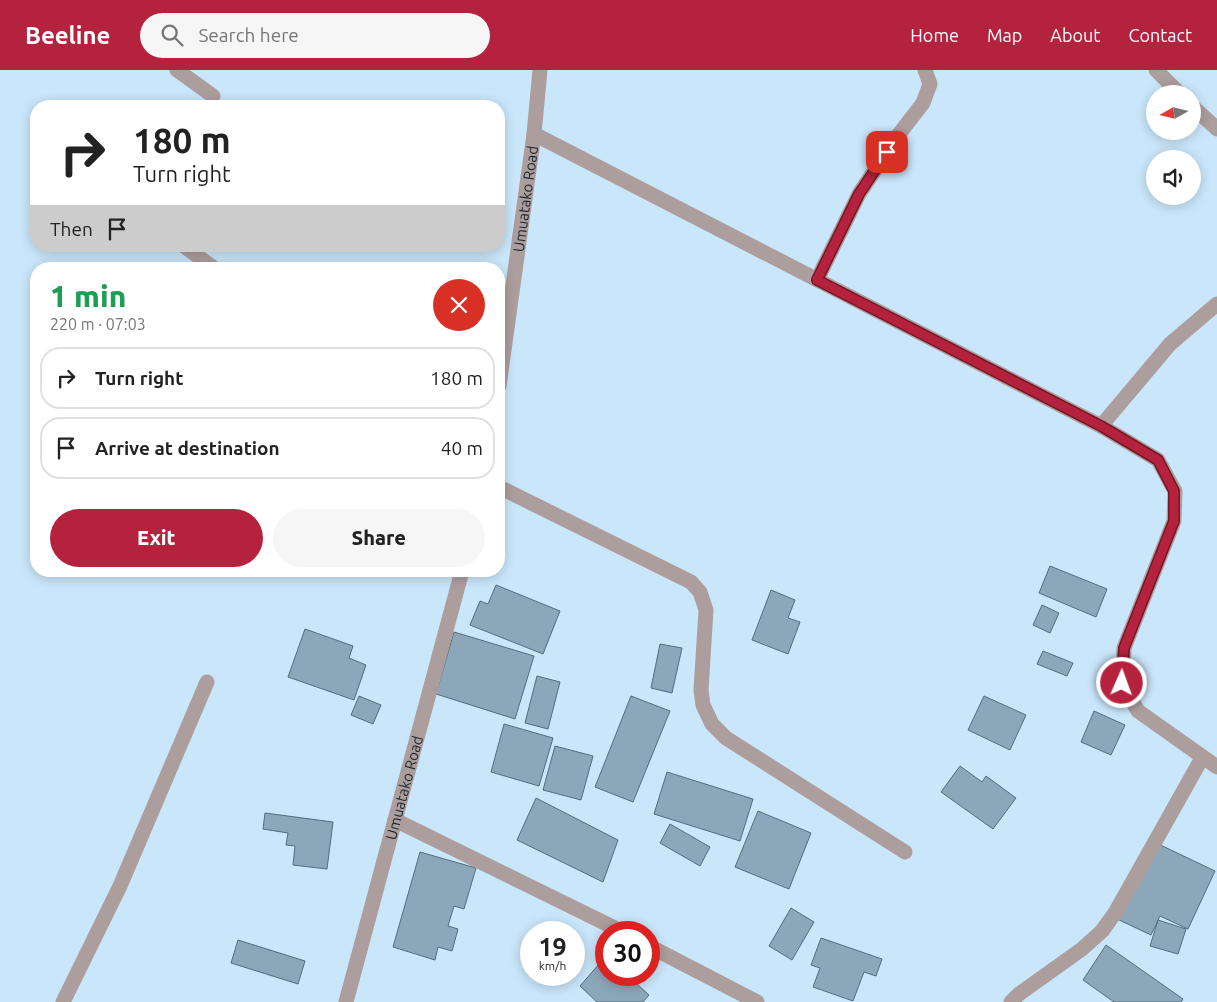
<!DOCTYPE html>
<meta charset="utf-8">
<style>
:root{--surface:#fff;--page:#f6f6f6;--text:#222;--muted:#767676;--line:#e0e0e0;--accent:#b5223e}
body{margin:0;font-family:Ubuntu,sans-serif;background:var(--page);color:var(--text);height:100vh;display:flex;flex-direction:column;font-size:19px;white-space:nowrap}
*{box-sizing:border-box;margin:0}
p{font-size:16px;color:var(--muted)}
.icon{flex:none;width:28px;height:28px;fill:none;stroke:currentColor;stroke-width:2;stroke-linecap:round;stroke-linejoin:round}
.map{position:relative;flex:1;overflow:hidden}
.panel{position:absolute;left:30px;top:192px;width:475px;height:315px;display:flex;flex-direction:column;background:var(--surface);border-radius:20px;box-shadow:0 2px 12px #0003}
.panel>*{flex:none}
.top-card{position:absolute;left:30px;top:30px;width:475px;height:152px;border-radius:20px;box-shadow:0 2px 12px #0003;background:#fff;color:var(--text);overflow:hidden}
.needle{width:32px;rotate:262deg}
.fabs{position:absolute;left:1146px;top:15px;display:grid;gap:10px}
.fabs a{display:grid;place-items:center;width:55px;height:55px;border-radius:50%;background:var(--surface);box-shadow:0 2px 12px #0003;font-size:25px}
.speed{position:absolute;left:520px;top:851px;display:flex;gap:10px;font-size:25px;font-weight:700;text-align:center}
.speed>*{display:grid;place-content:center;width:65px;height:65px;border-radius:50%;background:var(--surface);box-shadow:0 2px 12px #0003;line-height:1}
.speed small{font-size:12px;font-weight:400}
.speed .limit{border:8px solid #d22;background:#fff;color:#111}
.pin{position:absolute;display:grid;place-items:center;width:42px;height:42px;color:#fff;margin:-21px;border-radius:10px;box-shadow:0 2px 8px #0006}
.me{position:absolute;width:55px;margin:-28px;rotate:2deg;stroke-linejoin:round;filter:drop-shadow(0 0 4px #0008)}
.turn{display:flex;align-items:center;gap:18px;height:105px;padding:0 20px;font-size:22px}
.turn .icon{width:65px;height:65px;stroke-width:2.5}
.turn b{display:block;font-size:35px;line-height:42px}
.then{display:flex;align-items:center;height:48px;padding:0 20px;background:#0003;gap:10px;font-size:19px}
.round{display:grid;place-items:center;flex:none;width:52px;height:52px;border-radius:26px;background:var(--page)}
.headline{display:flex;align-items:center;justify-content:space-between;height:85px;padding:0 20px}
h1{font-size:30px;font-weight:800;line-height:38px;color:#1e9e55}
.action{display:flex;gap:10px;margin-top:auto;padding:10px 20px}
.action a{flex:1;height:58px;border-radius:30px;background:var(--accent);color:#fff;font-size:20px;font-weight:800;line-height:58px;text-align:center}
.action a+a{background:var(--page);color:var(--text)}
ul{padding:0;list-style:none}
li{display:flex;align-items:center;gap:15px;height:62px;margin:0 10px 8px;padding:0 10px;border:2px solid var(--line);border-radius:20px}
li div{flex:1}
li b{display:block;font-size:19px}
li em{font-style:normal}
header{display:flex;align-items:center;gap:30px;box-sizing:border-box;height:70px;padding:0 25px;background:var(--accent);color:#fff}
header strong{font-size:24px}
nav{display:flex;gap:28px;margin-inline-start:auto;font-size:18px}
.search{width:350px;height:45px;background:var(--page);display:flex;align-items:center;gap:12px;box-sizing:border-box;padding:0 18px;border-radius:28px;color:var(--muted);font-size:19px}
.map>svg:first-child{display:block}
</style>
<header>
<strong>Beeline</strong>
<div class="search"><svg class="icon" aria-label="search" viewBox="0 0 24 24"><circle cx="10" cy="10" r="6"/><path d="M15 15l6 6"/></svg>Search here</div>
<nav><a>Home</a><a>Map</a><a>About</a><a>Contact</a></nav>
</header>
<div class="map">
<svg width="1217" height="932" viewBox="0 0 1217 932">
<rect width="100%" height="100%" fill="#cae6fa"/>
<path fill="#8da7ba" stroke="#536c7d" d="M 1050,496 L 1107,519 L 1096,547 L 1039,523 Z
M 496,515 L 560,541 L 543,584 L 470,555 L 480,531 L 488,534 Z
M 771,520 L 795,530 L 788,548 L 800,552 L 788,584 L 752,570 Z
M 1042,535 L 1059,543 L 1050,563 L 1033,555 Z
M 305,559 L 353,576 L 349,588 L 366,595 L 354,630 L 288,607 Z
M 454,562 L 534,586 L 515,649 L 436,624 Z
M 660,574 L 682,578 L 672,623 L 651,618 Z
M 1043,581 L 1073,593 L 1067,606 L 1037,594 Z
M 537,606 L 560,612 L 548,659 L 525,653 Z
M 359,626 L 381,635 L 373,654 L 351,645 Z
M 631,626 L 670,641 L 633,732 L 595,717 Z
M 984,626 L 1026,645 L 1010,680 L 968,660 Z
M 1094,641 L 1125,655 L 1111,685 L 1081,672 Z
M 504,654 L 553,668 L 539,716 L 491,702 Z
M 555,676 L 593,686 L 581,730 L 543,720 Z
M 960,696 L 982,712 L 986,706 L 1016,728 L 993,759 L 941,722 Z
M 667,702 L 753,729 L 740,771 L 654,744 Z
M 536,728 L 618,770 L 603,812 L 517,770 Z
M 758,741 L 811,763 L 789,819 L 735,797 Z
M 265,743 L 333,752 L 327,799 L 293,795 L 295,776 L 286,775 L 288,763 L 263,759 Z
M 670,754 L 710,777 L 700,796 L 660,773 Z
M 1152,771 L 1215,801 L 1188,859 L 1160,846 L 1151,865 L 1115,848 Z
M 420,782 L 476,798 L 464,839 L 454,836 L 448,856 L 458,859 L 452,881 L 438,877 L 435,890 L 393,877 Z
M 791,838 L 814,852 L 792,890 L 769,876 Z
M 1158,850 L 1186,859 L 1178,884 L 1150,876 Z
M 821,868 L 882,889 L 876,906 L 864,902 L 853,931 L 813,917 L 820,898 L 811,895 Z
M 238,870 L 305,891 L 298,914 L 231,893 Z
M 1106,875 L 1183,929 L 1181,932 L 1114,932 L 1083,910 Z
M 606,886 L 606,905 L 627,905 L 649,925 L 643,932 L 597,932 L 580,916 Z"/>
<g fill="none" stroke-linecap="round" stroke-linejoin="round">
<g stroke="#ad9e9e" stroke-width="15">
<path d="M 177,0 L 213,26"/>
<path d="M 1156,0 L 1180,24"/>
<path d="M 1192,36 L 1217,59"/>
<path d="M 534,64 L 1101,356 L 1158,390 L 1175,421 L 1174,451 L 1124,578 L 1122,613 L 1138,641 L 1217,697"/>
<path d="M 184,176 L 215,199"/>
<path d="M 817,210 L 859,124 L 896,68 L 923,33 L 930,14 L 925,0"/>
<path id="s1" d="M 499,316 L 534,64 L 540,0"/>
<path d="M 1101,356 L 1170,274 L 1217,234"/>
<path d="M 499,417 L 691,512 L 700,522 L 706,540 L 701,620 L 703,635 L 712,654 L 726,668 L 905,782"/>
<path d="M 395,750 L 623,862"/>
<path d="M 649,876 L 757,932"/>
<path d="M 63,932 L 120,816 L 207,612"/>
<path id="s2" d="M 346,932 L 462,501"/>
<path d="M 1011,932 L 1019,924 L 1082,879 L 1102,861 L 1115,843 L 1202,688"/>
</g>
</g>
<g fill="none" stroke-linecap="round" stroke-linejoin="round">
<g stroke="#761628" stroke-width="12">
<path id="route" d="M 887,82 L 859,124 L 817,210 L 1101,356 L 1158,390 L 1174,421 L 1174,451 L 1124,578 L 1122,613"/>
</g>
<use href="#route" stroke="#b5223e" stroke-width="9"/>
</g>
<g text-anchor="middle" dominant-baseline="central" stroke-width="4" stroke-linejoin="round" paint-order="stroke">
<g font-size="15" fill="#202b32" stroke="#e1f1fd">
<text stroke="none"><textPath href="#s1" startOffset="189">Umuatako Road</textPath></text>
<text stroke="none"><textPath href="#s2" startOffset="222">Umuatako Road</textPath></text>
</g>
</g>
</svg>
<div class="fabs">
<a><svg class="needle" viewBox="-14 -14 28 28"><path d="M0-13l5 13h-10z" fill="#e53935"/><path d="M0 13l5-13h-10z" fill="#767676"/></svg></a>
<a><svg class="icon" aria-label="sound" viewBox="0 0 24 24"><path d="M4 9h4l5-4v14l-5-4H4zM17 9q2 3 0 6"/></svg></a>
</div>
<div class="speed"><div>19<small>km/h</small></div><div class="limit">30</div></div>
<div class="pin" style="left:887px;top:82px;background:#d93025"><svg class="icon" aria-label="arrive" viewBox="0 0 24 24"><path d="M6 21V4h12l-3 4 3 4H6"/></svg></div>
<svg class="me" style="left:1122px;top:613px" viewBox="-20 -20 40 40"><circle r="17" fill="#b5223e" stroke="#fff" stroke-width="3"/><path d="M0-11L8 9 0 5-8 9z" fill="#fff"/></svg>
<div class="top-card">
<div class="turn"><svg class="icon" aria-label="right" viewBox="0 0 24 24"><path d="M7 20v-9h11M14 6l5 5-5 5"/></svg><div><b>180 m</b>Turn right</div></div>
<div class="then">Then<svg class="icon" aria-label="arrive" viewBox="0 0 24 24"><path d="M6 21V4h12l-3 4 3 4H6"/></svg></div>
</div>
<section class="panel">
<div class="headline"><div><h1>1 min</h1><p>220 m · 07:03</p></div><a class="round" style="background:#d93025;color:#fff"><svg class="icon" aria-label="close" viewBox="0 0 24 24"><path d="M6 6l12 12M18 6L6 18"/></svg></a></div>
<ul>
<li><svg class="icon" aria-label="right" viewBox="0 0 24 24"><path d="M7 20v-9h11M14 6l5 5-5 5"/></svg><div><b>Turn right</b></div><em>180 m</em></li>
<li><svg class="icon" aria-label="arrive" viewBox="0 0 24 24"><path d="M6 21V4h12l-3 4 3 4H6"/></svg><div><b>Arrive at destination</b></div><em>40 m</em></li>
</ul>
<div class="action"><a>Exit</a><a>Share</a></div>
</section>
</div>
